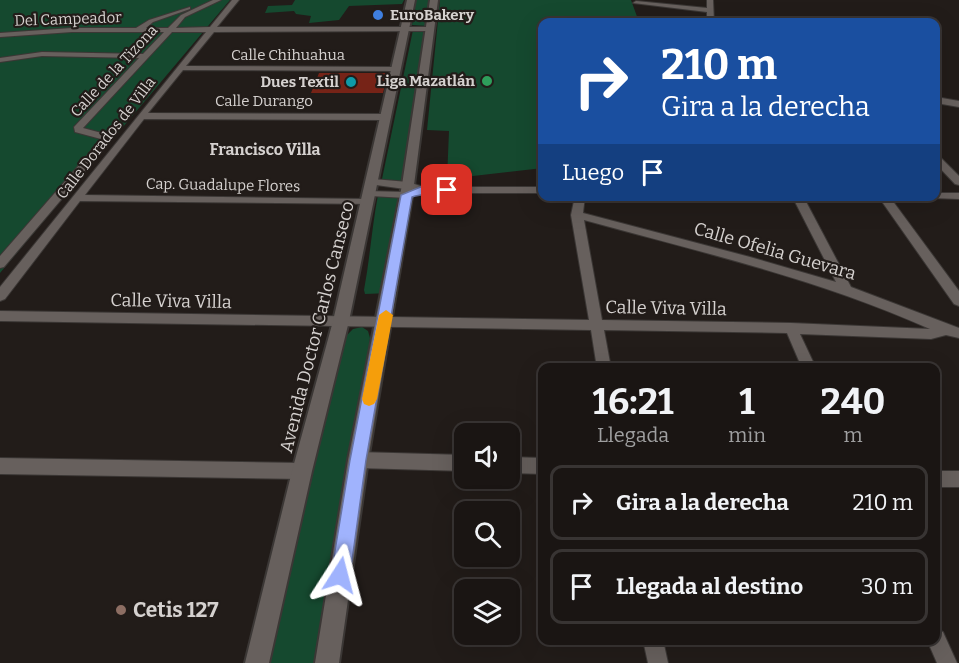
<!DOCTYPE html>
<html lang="es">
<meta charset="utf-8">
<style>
:root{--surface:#1a1513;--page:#272221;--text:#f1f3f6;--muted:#9f9fa0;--line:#383433}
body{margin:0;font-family:Bitter,serif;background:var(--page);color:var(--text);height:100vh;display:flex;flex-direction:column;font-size:22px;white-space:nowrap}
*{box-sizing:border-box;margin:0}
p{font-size:20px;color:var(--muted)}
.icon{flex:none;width:33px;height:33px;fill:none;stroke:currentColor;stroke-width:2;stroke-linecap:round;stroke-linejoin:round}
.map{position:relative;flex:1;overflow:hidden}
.details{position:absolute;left:538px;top:363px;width:402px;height:282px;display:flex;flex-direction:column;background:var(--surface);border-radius:12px;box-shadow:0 6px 24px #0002,0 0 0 2px var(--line)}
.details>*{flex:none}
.top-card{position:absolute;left:538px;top:18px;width:402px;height:183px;border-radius:12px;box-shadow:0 6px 24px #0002,0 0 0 2px var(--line);background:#1a4fa0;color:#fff;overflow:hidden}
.fabs{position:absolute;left:454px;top:423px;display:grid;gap:12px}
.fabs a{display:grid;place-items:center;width:66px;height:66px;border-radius:12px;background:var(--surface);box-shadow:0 6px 24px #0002,0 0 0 2px var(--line);font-size:30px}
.pin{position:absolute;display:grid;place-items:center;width:51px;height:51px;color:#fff;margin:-26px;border-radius:12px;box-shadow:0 3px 9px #0006}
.me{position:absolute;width:66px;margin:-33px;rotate:9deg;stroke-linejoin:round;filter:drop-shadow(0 0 4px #0008)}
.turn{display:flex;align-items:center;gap:21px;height:126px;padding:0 24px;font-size:27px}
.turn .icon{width:78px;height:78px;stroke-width:2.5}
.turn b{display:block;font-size:42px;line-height:51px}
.then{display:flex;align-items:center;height:57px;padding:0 24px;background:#0003;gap:12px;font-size:22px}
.eta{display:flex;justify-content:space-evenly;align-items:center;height:102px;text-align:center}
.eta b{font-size:36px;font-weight:700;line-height:42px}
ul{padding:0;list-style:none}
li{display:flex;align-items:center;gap:18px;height:75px;margin:0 12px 9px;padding:0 12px;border:3px solid var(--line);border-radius:12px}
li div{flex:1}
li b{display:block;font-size:22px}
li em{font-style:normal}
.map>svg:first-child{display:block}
</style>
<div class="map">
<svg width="959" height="663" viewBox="0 0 959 663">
<rect width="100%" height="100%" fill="#221c19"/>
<path fill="#15492f" d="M 0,0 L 230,0 L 0,273 Z
M 295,0 L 404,0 L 402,4 L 349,6 L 339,20 L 309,23 L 311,16 L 296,14 L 294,11 L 265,13 L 268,6 L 292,5 Z
M 416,0 L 431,0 L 428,26 L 412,25 Z
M 440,0 L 631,0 L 639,22 L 543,22 L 543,168 L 447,179 L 449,131 L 427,130 Z
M 413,30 L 423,31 L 424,38 L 404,183 L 382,179 Z
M 378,195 L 401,197 L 390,293 L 365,294 L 364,290 C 370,258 372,226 378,195 Z
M 362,327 L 368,331 L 370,338 L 353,459 L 319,663 L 270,663 L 316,456 L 347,335 L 353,329 Z"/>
<path fill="#762317" d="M 319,73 L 388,73 L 383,93 L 311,93 Z"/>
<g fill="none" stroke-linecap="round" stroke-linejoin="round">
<g stroke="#3b3735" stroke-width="2">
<path id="minor" d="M 213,0 L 221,0 L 185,17 L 176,28 L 210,27 L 232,0 L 239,0 L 217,27 L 429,27 L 433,29 L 429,31 L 214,32 L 186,66 L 395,67 L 399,69 L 395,71 L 183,70 L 148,113 L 386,114 L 391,117 L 386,120 L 144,119 L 85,195 L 368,199 L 372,200 L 372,204 L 80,201 L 5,299 L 0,301 L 0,287 L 206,32 L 172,32 L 83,128 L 109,135 L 110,142 L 4,267 L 0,268 L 0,256 L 100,141 L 101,139 L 75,132 L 74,127 L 139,58 L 42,56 L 0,62 L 0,58 L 42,52 L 143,54 L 164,32 L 72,32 L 0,37 L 0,33 L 72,28 L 136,28 L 149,20 L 190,7 L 190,9 L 153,22 L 146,28 L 168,28 L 181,15 Z
M 707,0 L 713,0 L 714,22 L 707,22 L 707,12 L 633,3 L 636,1 L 707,8 Z
M 936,97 L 959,101 L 959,107 L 936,103 Z
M 936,155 L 939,156 L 959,176 L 959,185 L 955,184 L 936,164 Z
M 373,179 L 408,182 L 424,187 L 543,187 L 543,193 L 421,193 L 406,198 L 371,196 L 367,195 L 367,191 L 406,192 L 412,190 L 369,184 L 369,180 Z
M 936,193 L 959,193 L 959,199 L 932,198 L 931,196 L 936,196 Z
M 575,196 L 585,196 L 583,213 L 750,257 L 836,282 L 792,196 L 803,196 L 851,287 L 959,328 L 959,338 L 946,335 L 931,339 L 800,334 L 816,368 L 802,368 L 787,333 L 604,330 L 611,368 L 597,368 L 591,330 L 0,321 L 0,311 L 589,320 L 571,215 ZM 584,220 C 700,252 819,279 930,329 L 791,323 L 602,320 Z
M 878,196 L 889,196 L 959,291 L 959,306 L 954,304 Z
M 358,452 L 465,455 L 465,471 L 358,468 L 352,465 L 350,460 L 352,455 Z
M 510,457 L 543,458 L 543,474 L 510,473 Z
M 0,458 L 302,463 L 308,466 L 310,471 L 308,476 L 302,479 L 0,474 Z
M 936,471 L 959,471 L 959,487 L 936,487 Z
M 936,629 L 943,632 L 957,663 L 937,663 L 927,640 L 936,640 Z
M 643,640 L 663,640 L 668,663 L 648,663 Z"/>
</g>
<g stroke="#3b3735" stroke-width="4">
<path id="secondary" d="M 407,0 L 415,0 L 349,321 L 312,471 L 269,663 L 245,663 L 292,471 L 333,321 Z
M 430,0 L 438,0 L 414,185 L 368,460 L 339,663 L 315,663 L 348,460 L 402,185 Z"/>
</g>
<use href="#minor" fill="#67605d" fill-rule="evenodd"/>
<use href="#secondary" fill="#67605d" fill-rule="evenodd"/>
</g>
<path fill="#a0b3fd" stroke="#6874a4" stroke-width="1.5" d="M 423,186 L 447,186 L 452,190 C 445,195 424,193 412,197 L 366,460 L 350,575 L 347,582 L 340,585 L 334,582 L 331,575 L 350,460 L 401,195 Z"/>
<path fill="#f59e0b" d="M 386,310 L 393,315 L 377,399 L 374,404 L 369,406 L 364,404 L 362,399 L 379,315 Z"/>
<circle fill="#3f7fe0" stroke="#221c19" stroke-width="2" cx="378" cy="15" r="6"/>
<circle fill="#2e9e5b" stroke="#221c19" stroke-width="2" cx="487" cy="81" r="6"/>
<circle fill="#0f9aa8" stroke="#221c19" stroke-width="2" cx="351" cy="82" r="6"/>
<circle fill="#8d6e63" stroke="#221c19" stroke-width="2" cx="121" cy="610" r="6"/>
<g text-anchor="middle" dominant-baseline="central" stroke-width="4.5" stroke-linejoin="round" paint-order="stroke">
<g font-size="15" font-weight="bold" fill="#d5d1cf" stroke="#221c19" text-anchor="end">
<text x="390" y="15" text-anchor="start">EuroBakery</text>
<text x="475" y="81">Liga Mazatlán</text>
<text x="339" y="82">Dues Textil</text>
</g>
<g font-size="15" fill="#d5d1cf" stroke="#221c19">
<text transform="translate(68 19) rotate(-2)">Del Campeador</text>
<text x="288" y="55">Calle Chihuahua</text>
<text transform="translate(114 71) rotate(-47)">Calle de la Tizona</text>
<text x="264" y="101">Calle Durango</text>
<text transform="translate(106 138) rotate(-52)">Calle Dorados de Villa</text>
<text transform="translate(223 185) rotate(1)">Cap. Guadalupe Flores</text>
</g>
<g font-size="16" font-weight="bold" fill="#d5d1cf" stroke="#221c19">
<text x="265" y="149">Francisco Villa</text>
</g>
<g font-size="18" fill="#d5d1cf" stroke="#221c19">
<text transform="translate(775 251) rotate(16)">Calle Ofelia Guevara</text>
<text transform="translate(171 301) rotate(1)">Calle Viva Villa</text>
<text transform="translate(666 308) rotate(1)">Calle Viva Villa</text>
<text transform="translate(317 327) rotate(-76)">Avenida Doctor Carlos Canseco</text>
</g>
<g font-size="21" font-weight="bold" fill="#d5d1cf" stroke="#221c19" text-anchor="start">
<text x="133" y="610">Cetis 127</text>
</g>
</g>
</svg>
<div class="fabs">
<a><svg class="icon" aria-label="sound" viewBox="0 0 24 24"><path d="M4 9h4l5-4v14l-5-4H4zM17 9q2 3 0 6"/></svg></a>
<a><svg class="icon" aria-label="search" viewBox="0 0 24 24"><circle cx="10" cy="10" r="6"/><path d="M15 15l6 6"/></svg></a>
<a><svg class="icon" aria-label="layers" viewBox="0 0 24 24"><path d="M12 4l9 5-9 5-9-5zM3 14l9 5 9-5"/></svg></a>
</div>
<div class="pin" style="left:447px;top:190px;background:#d93025"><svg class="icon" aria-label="arrive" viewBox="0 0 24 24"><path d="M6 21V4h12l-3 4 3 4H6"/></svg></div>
<svg class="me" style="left:340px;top:575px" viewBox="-20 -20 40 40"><path d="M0-17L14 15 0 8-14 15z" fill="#a0b3fd" stroke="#fff" stroke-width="4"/></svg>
<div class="top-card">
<div class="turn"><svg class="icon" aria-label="right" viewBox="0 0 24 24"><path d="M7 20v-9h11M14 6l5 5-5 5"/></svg><div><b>210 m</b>Gira a la derecha</div></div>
<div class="then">Luego<svg class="icon" aria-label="arrive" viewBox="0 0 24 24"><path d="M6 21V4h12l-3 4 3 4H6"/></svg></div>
</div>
<section class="details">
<div class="eta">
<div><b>16:21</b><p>Llegada</p></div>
<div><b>1</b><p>min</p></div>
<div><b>240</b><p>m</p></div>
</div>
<ul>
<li><svg class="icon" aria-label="right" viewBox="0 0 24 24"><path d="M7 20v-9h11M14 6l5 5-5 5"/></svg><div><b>Gira a la derecha</b></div><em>210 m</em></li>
<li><svg class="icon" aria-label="arrive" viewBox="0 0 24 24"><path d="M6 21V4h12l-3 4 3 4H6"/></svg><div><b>Llegada al destino</b></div><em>30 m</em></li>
</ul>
</section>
</div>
